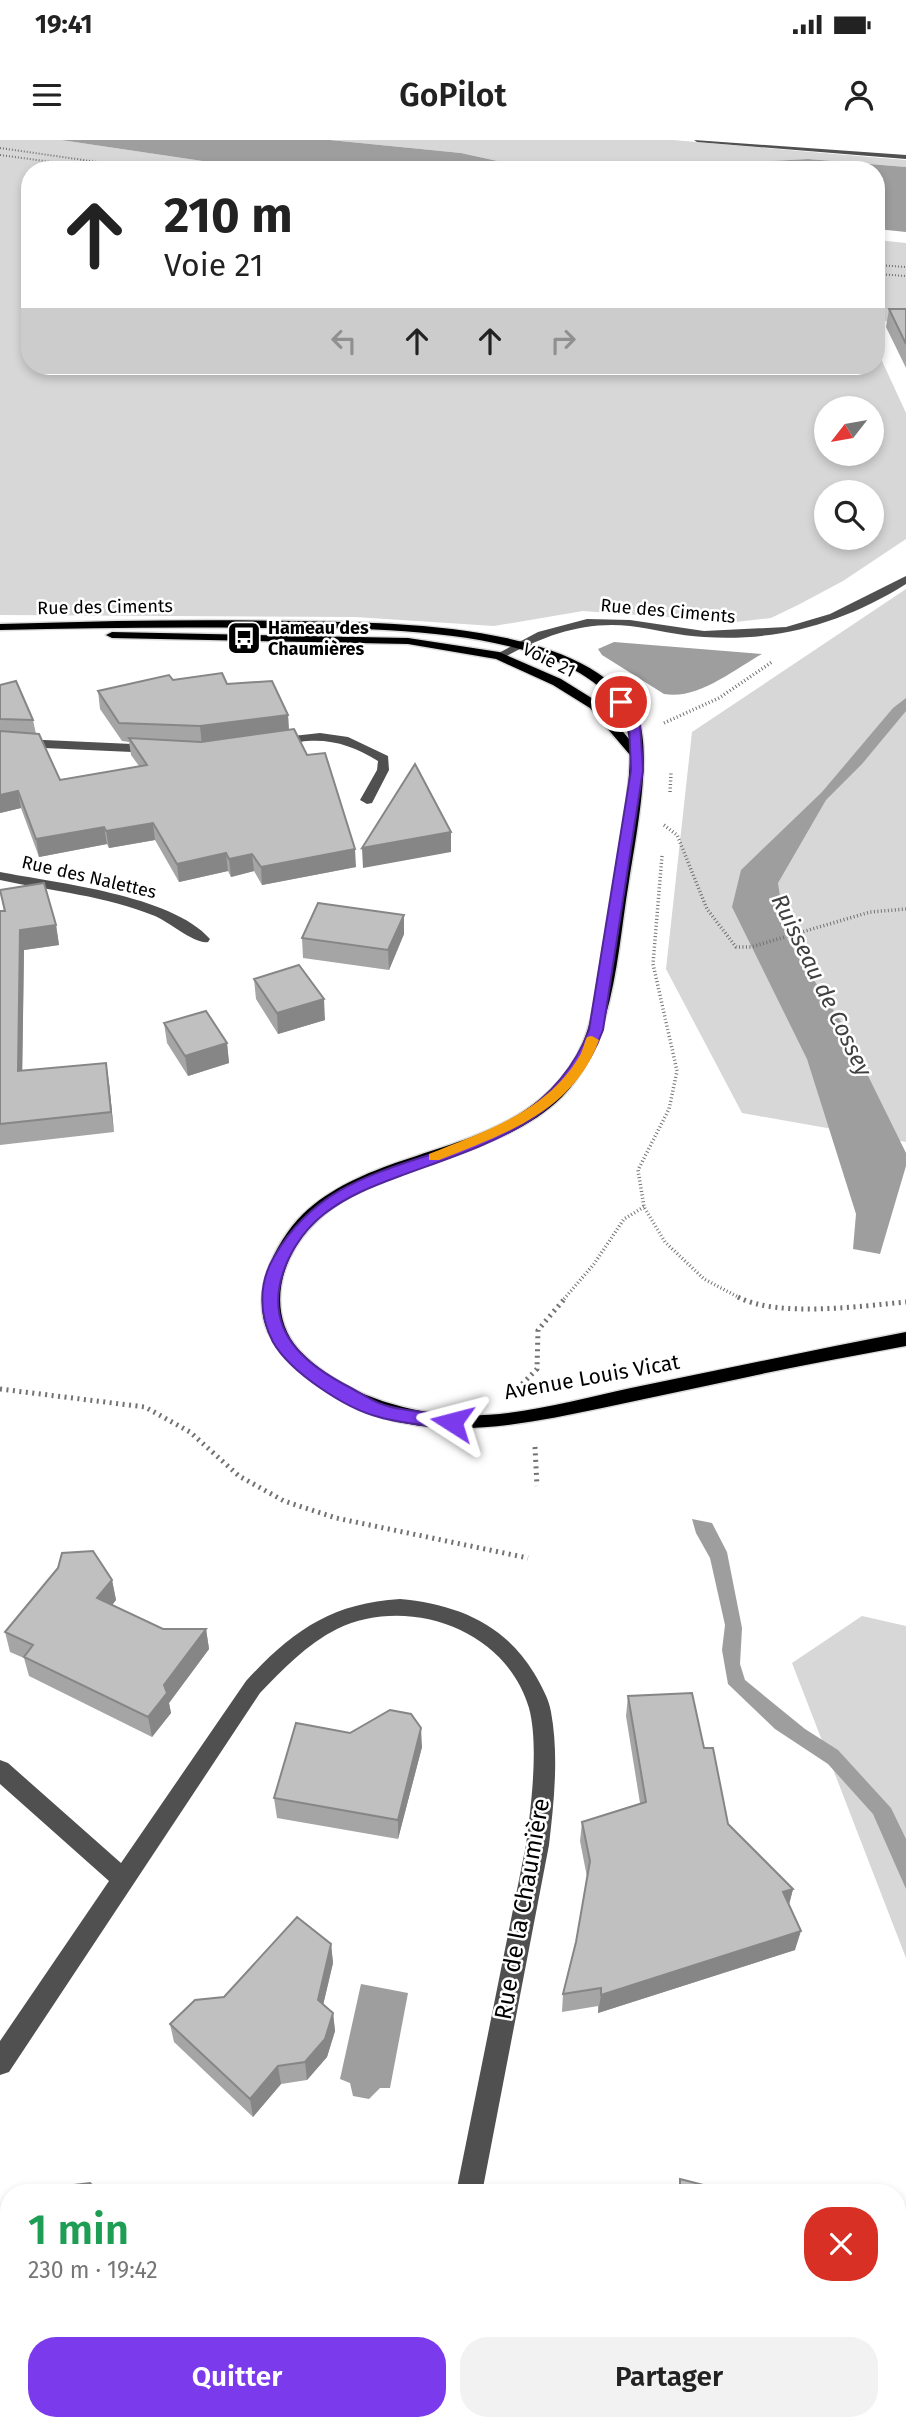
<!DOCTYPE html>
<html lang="fr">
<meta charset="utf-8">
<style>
:root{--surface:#fff;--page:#f2f2f2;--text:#222;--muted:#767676;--accent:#7c3aed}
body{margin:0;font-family:"Fira Sans",sans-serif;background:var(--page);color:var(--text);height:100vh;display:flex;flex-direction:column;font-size:26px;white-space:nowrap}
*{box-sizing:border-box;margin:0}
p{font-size:23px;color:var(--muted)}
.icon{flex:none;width:38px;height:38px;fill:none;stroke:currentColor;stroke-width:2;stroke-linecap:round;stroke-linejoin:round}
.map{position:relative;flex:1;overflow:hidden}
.drawer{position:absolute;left:0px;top:2044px;width:906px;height:247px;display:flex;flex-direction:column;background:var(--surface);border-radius:28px 28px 0 0;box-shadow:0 4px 10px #0003}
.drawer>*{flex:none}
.top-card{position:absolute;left:21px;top:21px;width:864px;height:214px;border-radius:28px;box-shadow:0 4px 10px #0003;background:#fff;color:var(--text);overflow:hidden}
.needle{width:46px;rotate:239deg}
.buttons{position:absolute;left:814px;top:256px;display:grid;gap:14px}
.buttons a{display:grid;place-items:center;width:70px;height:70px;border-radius:50%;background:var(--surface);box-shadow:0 4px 10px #0003;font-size:35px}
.pin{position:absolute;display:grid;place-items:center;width:60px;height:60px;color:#fff;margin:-30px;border:4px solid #fff;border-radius:50%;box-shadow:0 2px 7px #0007}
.me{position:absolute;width:77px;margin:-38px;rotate:279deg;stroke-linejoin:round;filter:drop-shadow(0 0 5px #0008)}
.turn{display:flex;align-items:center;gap:24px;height:147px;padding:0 28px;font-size:32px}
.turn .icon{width:91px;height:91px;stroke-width:2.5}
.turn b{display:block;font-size:49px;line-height:60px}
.lanes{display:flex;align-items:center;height:66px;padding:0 28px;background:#0003;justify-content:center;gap:35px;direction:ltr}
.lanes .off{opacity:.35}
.round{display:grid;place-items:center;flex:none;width:74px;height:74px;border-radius:28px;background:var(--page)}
.headline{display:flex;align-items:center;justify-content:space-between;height:119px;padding:0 28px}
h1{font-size:42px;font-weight:600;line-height:52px;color:#1e9e55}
.cta{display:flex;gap:14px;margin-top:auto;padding:14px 28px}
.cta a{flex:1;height:80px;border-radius:28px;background:var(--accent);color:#fff;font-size:28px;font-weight:600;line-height:80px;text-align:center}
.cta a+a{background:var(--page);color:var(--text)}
.status{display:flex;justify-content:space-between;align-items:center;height:49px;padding:0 35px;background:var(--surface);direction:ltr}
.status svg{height:19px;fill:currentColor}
header{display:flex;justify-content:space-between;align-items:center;height:91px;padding:0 28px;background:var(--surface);font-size:32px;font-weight:600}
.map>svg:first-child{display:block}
</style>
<div class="status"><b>19:41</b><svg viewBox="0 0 49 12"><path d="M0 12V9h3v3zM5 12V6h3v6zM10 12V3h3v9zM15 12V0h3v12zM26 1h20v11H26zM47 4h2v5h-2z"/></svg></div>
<header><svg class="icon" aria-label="menu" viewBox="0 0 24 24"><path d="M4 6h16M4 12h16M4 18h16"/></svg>GoPilot<svg class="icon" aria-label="person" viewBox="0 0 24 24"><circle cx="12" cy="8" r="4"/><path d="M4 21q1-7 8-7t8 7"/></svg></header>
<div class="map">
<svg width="906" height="2290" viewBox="0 0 906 2290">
<rect width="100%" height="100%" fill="#fff"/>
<path fill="#d7d7d7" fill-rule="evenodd" d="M 0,0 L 61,0 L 263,30 L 30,30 L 30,226 L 877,226 L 877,210 L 906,273 L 906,399 L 843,441 L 798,465 L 771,478 L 735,482 L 583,471 L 494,486 L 355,477 L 0,475 ZM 826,268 L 872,268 L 872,313 L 826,313 ZM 826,352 L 872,352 L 872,397 L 826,397 Z
M 330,0 L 673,0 L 906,20 L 906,27 L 808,19 L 604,30 L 539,30 L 461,13 Z
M 877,100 L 906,103 L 906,182 L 877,181 Z
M 906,449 L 906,1002 L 742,973 L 666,829 L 692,592 Z
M 862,1476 L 906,1486 L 906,1818 L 792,1523 Z"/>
<path fill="#9e9e9e" d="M 61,0 L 330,0 L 461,13 L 539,30 L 263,30 Z
M 808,19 L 906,27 L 906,92 L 877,89 L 877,30 L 604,30 Z
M 614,502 L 762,514 C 733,530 698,560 664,554 L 602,515 L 598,509 Z
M 906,558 L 906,571 L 862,624 L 826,660 L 778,743 L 786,797 L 843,885 L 906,1013 L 906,1026 L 880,1114 L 853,1109 L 856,1074 L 807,919 L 732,767 L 741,730 L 822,652 L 893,568 Z
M 692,1379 L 712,1383 L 727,1412 L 742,1488 L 740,1524 L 745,1540 L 805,1589 L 838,1610 L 891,1668 L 906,1699 L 906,1749 L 873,1674 L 828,1624 L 775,1589 L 728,1544 L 722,1510 L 725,1485 L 710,1418 L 696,1393 Z
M 361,1844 L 408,1853 L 390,1948 L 380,1948 L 369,1959 L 353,1956 L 350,1943 L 340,1939 Z"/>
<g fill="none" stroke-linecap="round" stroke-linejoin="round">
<g stroke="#dbdbdb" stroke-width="3">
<path id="major" d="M 117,481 C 177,480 237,480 298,481 C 386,483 600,481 639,581 C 652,617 635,702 629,741 C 617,812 615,903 562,957 C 490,1029 349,1019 295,1108 C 276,1140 273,1181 299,1210 C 336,1249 390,1268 442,1274 C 504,1281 571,1261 631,1248 C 722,1229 814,1210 906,1192 L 906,1206 C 852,1216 797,1226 743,1238 C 696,1248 649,1258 602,1268 C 529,1283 453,1300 380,1277 C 364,1273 350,1263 335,1255 C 307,1240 282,1221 268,1192 C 250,1153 275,1102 303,1074 C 379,1002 509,1018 571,925 C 594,891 596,848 603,808 C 615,744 628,680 630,615 L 590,568 L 553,545 L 496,519 L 408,504 L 112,498 L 106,495 L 112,492 L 408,498 L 499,512 L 561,539 L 598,562 L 629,599 C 611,478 346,489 256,488 C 171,487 85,488 0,490 L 0,484 Z"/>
</g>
<path stroke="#727272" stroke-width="2" stroke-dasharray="1 2" stroke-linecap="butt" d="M 0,8 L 153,30
M 0,15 L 111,30
M 877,125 L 906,127
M 877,134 L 906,136"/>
<path stroke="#727272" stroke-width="3.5" stroke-dasharray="1 2.5" stroke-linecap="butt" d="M 664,583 L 719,558 L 772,522
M 670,652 L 671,633
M 664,685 L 677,695 L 707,769 L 736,807 L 751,807 L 870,772 L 906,769
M 662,716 L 653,824 L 677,931 L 669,969 L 638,1030 L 644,1067 L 665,1102 L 704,1139 L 742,1159
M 564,1159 L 594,1124 L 624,1079 L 644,1067"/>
<path stroke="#727272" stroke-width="5" stroke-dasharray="2 4.5" stroke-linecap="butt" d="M 738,1157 C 778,1178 861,1166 906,1162
M 522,1244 L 537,1229 L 538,1190 L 566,1157
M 0,1249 L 145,1267 L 190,1292 L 239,1336 L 284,1361 L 336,1378 L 528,1418
M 535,1307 L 537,1346"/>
<path fill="#505050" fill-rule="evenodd" d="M 694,0 L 906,15 L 906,19 L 697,2 Z
M 906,436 L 906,444 C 844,483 777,502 704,497 C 679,496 654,489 630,486 C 583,481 543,496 503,518 L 493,516 L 538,492 L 587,479 L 630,480 L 704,491 L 786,487 L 830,474 Z
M 320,593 L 348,597 L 388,616 L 389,630 L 372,663 L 367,664 L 360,660 L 377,630 L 378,621 C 355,607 334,599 307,601 C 295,602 278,609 269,602 L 275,598 Z
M 0,598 L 154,605 L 160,609 L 154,613 L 0,606 Z
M 0,732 C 56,743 172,755 210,799 L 208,802 C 196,805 169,782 155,776 C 106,756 52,751 0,740 Z
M 400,1459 C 455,1464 504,1483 534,1533 C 541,1545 549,1559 551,1572 C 559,1615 554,1662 549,1705 L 482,2053 L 456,2053 L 526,1705 C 531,1667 539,1605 529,1568 C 506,1489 408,1455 337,1489 C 307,1504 283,1529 260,1553 L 9,1932 L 0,1935 L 0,1901 L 109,1741 L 0,1644 L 0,1620 L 8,1623 L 121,1723 L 246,1541 C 291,1492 331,1463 400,1459 Z
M 410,2282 L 438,2282 L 437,2290 L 409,2290 Z"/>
<use href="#major" fill="#000" fill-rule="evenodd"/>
</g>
<path fill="#a5a5a5" d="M 889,169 L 906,169 L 906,228 L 886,187 Z
M 173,540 L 227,544 L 288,575 L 289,590 L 356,727 L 262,745 L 254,731 L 231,737 L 228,731 L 179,742 L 155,700 L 109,708 L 107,704 L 39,717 L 21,668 L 0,673 L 0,545 L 33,580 L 36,594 L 60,640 L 139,626 L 131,615 L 129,602 L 122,601 L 100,569 L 98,551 Z
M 0,750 L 56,785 L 59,805 L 24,810 L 22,930 L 109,943 L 114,992 L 0,1005 L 0,771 L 4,771 Z
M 404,775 L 404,794 L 389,830 L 303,818 L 302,798 Z
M 254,839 L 325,880 L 278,894 L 256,859 Z
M 164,883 L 227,903 L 229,923 L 188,936 L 167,903 Z
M 112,1440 L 116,1460 L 112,1465 L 163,1489 L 206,1489 L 209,1509 L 169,1563 L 171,1573 L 152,1597 L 29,1536 L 24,1518 L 10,1512 L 5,1492 Z
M 628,1556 L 704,1608 L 728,1684 L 793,1749 L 789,1765 L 795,1810 L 598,1873 L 598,1866 L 562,1872 L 563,1854 L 576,1802 L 587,1737 L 580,1701 L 582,1682 L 640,1663 L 626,1576 Z
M 422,1607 L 398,1699 L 277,1678 L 274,1658 Z
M 331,1804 L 333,1823 L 323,1865 L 333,1873 L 335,1891 L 327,1917 L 307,1940 L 281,1944 L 253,1977 L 174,1902 L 170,1884 Z"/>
<path fill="#868686" d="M 288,575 L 289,594 L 202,605 L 200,586 Z
M 18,651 L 21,668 L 0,673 L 0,655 Z
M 153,683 L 155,700 L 109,708 L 106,691 Z
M 104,687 L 107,704 L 39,717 L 36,699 Z
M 451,692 L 451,712 L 363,728 L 362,708 Z
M 355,709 L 356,727 L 262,745 L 261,727 Z
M 226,713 L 228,731 L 179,742 L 177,724 Z
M 252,714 L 254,731 L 231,737 L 229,719 Z
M 404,775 L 404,794 L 389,830 L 388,810 Z
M 56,785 L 59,805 L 24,810 L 22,951 L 18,931 L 20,790 Z
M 324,859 L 325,880 L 278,894 L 277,873 Z
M 227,903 L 229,923 L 188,936 L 185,916 Z
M 106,923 L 109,943 L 114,992 L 111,972 Z
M 112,1440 L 116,1460 L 102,1478 L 97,1458 Z
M 206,1489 L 209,1509 L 169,1563 L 171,1573 L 152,1597 L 148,1577 L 164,1545 Z
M 421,1588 L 422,1607 L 398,1699 L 398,1680 Z
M 793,1749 L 788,1768 L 783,1752 Z
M 801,1791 L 795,1810 L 598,1873 L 601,1855 Z
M 331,1804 L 333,1823 L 320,1878 L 318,1860 Z
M 333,1873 L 335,1891 L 327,1917 L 307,1940 L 305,1922 Z
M 278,1926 L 281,1944 L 253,1977 L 250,1959 Z
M 9,2220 L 9,2243 L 1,2252 L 0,2230 Z"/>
<path fill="#c0c0c0" stroke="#868686" stroke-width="2" d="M 889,169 L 906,169 L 906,204 Z
M 222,533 L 227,544 L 272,541 L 288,575 L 200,586 L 119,583 L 98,551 L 169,535 L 173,540 Z
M 16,541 L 33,580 L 0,579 L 0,545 Z
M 294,589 L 307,615 L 325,613 L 355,709 L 261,727 L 252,714 L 229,719 L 226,713 L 177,724 L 153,683 L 106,691 L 104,687 L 36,699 L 18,651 L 0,655 L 0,591 L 39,594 L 60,640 L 147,625 L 129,598 L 201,602 Z
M 415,624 L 451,692 L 362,708 Z
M 44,743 L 56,785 L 20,790 L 18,931 L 106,923 L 111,972 L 0,984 L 0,771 L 5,771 L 0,750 Z
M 318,763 L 404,775 L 388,810 L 302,798 Z
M 299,825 L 324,859 L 277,873 L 254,839 Z
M 206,871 L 227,903 L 185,916 L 164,883 Z
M 93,1411 L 112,1440 L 97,1458 L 163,1489 L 206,1489 L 164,1545 L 167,1553 L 148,1577 L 24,1517 L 33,1505 L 5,1492 L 58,1428 L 62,1413 Z
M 692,1553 L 704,1608 L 713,1608 L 728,1684 L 793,1749 L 783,1752 L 801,1791 L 601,1855 L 601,1848 L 563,1854 L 576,1802 L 590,1721 L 582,1682 L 646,1662 L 628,1556 Z
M 390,1570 L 411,1574 L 421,1588 L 398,1680 L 274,1658 L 296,1583 L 350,1593 Z
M 297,1777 L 331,1804 L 318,1860 L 333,1873 L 325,1899 L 305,1922 L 278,1926 L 250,1959 L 170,1884 L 195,1860 L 224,1857 Z
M 680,2039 L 719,2049 L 719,2053 L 680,2053 Z
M 90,2043 L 100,2053 L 67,2053 L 74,2045 Z
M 0,2072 L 9,2081 L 9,2220 L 0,2230 Z
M 624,2282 L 716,2282 L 716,2290 L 624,2290 Z"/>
<path fill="#7c3aed" stroke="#51269a" stroke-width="2" d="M 621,559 L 625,560 L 640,584 L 643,630 L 603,890 C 569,983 484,1005 400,1036 C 373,1046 347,1056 324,1074 C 302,1091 286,1117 280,1144 C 269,1197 310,1227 351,1248 C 362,1254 373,1262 384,1265 C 405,1272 431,1272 452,1276 L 461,1282 L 452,1289 C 428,1285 403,1284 379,1277 C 346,1269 290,1232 273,1202 C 259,1175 258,1144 274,1117 C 330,1019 431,1030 516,978 C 550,956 575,927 589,890 L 631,630 L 629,584 L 616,562 Z"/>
<path fill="#f59e0b" d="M 592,896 L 599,900 C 573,972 504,994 439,1020 L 429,1020 L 429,1014 C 485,991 546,972 579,917 C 583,911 584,903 587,897 Z"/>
<defs>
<g id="bus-square" transform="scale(1.75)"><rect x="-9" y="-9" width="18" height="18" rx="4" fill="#000" stroke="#fff"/><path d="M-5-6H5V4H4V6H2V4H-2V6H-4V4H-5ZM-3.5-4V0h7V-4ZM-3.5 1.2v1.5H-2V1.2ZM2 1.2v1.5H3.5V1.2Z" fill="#fff"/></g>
</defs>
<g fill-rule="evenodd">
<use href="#bus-square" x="244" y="498"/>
</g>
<g text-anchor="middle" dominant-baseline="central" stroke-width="5" stroke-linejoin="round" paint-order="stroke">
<g font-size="18" fill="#000" stroke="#fff">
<text transform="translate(105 467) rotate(-1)">Rue des Ciments</text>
<text transform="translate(668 471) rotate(5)">Rue des Ciments</text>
<text transform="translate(549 520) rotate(26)">Voie 21</text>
<text transform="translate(89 737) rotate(13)">Rue des Nalettes</text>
</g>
<g font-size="18" font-weight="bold" fill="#000" stroke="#fff" text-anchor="start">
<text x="268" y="488">Hameau des<tspan x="268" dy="21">Chaumières</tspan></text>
</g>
<g font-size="21" fill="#000" stroke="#fff">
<text transform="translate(592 1237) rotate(-10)">Avenue Louis Vicat</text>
</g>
<g font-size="23" font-style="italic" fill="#3f3f3f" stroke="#fff">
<text transform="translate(822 845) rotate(64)">Ruisseau de Cossey</text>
</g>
<g font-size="24" fill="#000" stroke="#fff">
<text transform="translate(522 1769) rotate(-80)">Rue de la Chaumière</text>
</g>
</g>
</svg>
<div class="buttons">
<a><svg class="needle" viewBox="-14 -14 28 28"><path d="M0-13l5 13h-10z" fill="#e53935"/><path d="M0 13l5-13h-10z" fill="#767676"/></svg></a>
<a><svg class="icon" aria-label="search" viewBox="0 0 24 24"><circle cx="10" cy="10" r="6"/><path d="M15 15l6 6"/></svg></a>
</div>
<div class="pin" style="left:621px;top:562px;background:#d93025"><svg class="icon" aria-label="arrive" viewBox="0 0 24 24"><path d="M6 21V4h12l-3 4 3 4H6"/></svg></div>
<svg class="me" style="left:452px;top:1282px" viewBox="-20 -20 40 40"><path d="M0-17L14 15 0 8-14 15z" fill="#7c3aed" stroke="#fff" stroke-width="4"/></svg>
<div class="top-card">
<div class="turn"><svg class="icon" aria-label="ahead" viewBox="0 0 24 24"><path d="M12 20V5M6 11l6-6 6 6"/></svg><div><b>210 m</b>Voie 21</div></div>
<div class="lanes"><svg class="icon off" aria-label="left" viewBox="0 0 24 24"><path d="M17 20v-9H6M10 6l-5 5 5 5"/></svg><svg class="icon" aria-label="ahead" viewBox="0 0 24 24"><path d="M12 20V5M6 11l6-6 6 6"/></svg><svg class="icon" aria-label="ahead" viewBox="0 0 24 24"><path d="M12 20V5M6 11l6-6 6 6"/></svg><svg class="icon off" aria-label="right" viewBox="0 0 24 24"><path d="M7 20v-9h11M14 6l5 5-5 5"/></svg></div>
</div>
<section class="drawer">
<div class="headline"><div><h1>1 min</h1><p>230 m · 19:42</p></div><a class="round" style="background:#d93025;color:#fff"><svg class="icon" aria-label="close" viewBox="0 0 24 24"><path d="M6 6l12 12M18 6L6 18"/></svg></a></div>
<div class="cta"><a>Quitter</a><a>Partager</a></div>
</section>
</div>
